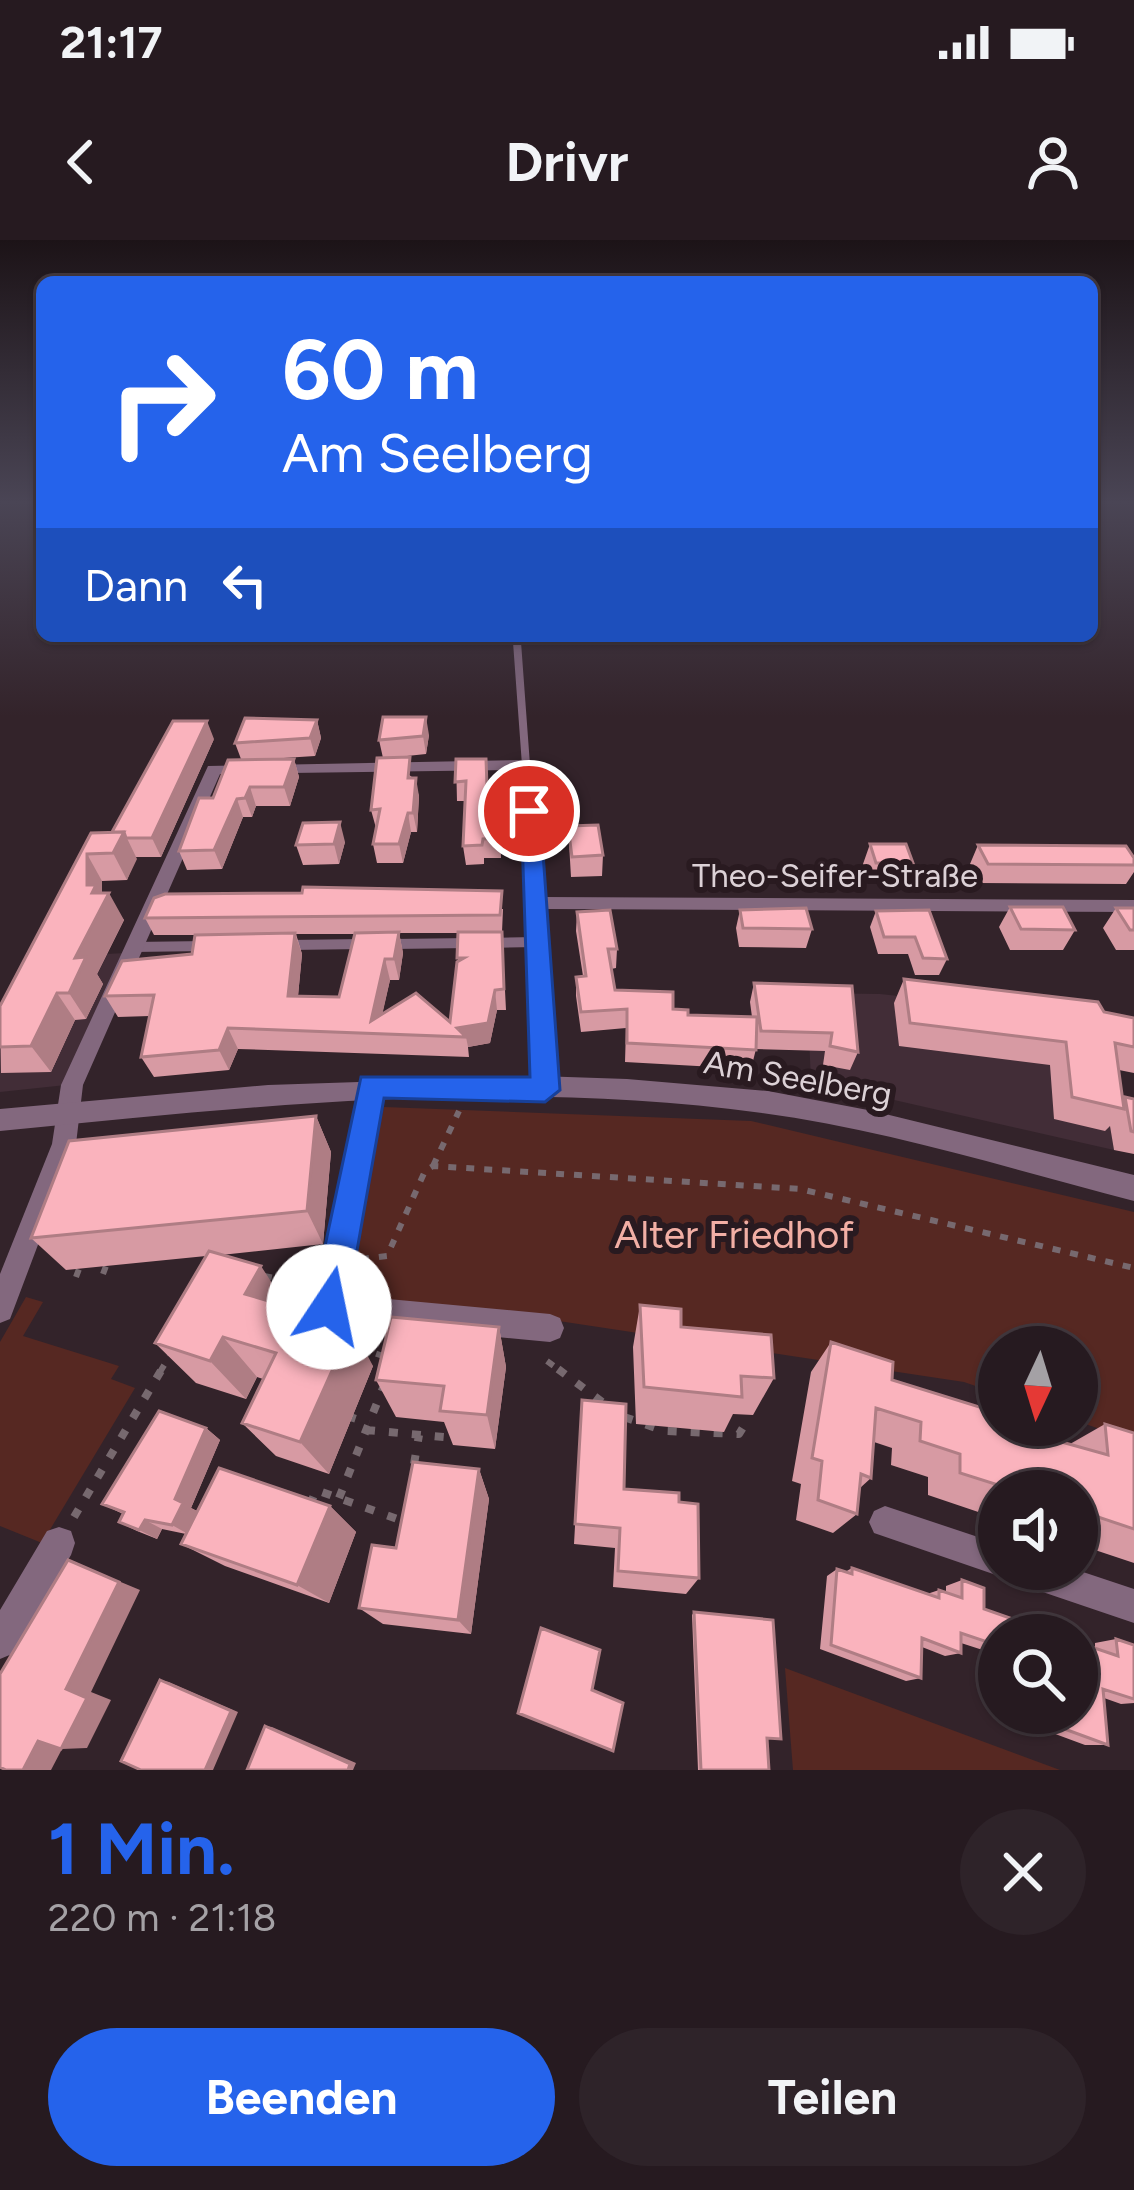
<!DOCTYPE html>
<html lang="de">
<meta charset="utf-8">
<style>
:root{--surface:#261a20;--page:#2e2329;--text:#f1f3f6;--muted:#a4a1a5;--line:#42383e;--accent:#2563eb}
body{margin:0;font-family:Figtree,sans-serif;background:var(--page);color:var(--text);height:100vh;display:flex;flex-direction:column;font-size:45px;white-space:nowrap}
*{box-sizing:border-box;margin:0}
p{font-size:39px;color:var(--muted)}
.icon{flex:none;width:66px;height:66px;fill:none;stroke:currentColor;stroke-width:2;stroke-linecap:round;stroke-linejoin:round}
.map{position:relative;height:1530px;overflow:hidden}
.side{display:flex;flex-direction:column;background:var(--surface);flex:1}
.side>*{flex:none}
.banner{position:absolute;left:36px;top:36px;width:1062px;height:366px;border-radius:18px;box-shadow:0 3px 9px #0004,0 0 0 3px var(--line);background:#2563eb;color:#fff;overflow:hidden}
.needle{width:78px;rotate:184deg}
.controls{position:absolute;left:978px;top:1086px;display:grid;gap:24px}
.controls a{display:grid;place-items:center;width:120px;height:120px;border-radius:50%;background:var(--surface);box-shadow:0 3px 9px #0004,0 0 0 3px var(--line);font-size:60px}
.pin{position:absolute;display:grid;place-items:center;width:102px;height:102px;color:#fff;margin:-51px;border:6px solid #fff;border-radius:50%;box-shadow:0 3px 12px #0007}
.me{position:absolute;width:132px;margin:-66px;rotate:11deg;stroke-linejoin:round;filter:drop-shadow(0 0 9px #0008)}
.turn{display:flex;align-items:center;gap:42px;height:252px;padding:0 48px;font-size:54px}
.turn .icon{width:156px;height:156px;stroke-width:2.5}
.turn b{display:block;font-size:84px;line-height:102px}
.then{display:flex;align-items:center;height:114px;padding:0 48px;background:#0003;gap:24px;font-size:45px}
.round{display:grid;place-items:center;flex:none;width:126px;height:126px;border-radius:63px;background:var(--page)}
.overview{display:flex;align-items:center;justify-content:space-between;height:204px;padding:0 48px}
h1{font-size:72px;font-weight:700;line-height:90px;color:var(--accent)}
.primary-button{display:flex;gap:24px;margin-top:auto;padding:24px 48px}
.primary-button a{flex:1;height:138px;border-radius:72px;background:var(--accent);color:#fff;font-size:48px;font-weight:700;line-height:138px;text-align:center}
.primary-button a+a{background:var(--page);color:var(--text)}
.status{display:flex;justify-content:space-between;align-items:center;height:84px;padding:0 60px;background:var(--surface);direction:ltr}
.status svg{height:33px;fill:currentColor}
header{display:flex;justify-content:space-between;align-items:center;height:156px;padding:0 48px;background:var(--surface);font-size:54px;font-weight:700}
.map>svg:first-child{display:block}
</style>
<div class="status"><b>21:17</b><svg viewBox="0 0 49 12"><path d="M0 12V9h3v3zM5 12V6h3v6zM10 12V3h3v9zM15 12V0h3v12zM26 1h20v11H26zM47 4h2v5h-2z"/></svg></div>
<header><svg class="icon" aria-label="back" viewBox="0 0 24 24"><path d="M15 5l-7 7 7 7"/></svg>Drivr<svg class="icon" aria-label="person" viewBox="0 0 24 24"><circle cx="12" cy="8" r="4"/><path d="M4 21q1-7 8-7t8 7"/></svg></header>
<div class="map">
<svg width="1134" height="1530" viewBox="0 0 1134 1530">
<rect width="100%" height="100%" fill="#33232a"/>
<path fill="#422d37" d="M 125,713 L 66,845 L 0,852 L 0,780 L 34,718 Z
M 807,753 L 880,754 L 1093,777 L 1114,910 L 811,841 Z"/>
<path fill="#562822" d="M 384,867 L 751,881 L 1134,972 L 1134,1201 L 1077,1181 L 1077,1107 L 999,1107 L 999,1154 L 964,1142 L 552,1080 L 340,1062 Z
M 26,1057 L 43,1062 L 23,1096 L 119,1126 L 111,1139 L 135,1148 L 42,1303 L 0,1286 L 0,1102 Z
M 785,1428 L 1060,1530 L 793,1530 Z"/>
<g fill="none" stroke-linecap="round" stroke-linejoin="round">
<path stroke="#77696f" stroke-width="6" stroke-dasharray="8 10" stroke-linecap="butt" d="M 433,926 L 459,871
M 361,1019 L 387,1016 L 425,931 L 433,926 L 800,949 L 1134,1028
M 103,1034 L 106,1026
M 264,1036 L 306,1044
M 76,1037 L 79,1029
M 359,1108 L 383,1116
M 547,1121 L 562,1132
M 160,1132 L 172,1112"/>
<path stroke="#77696f" stroke-width="8" stroke-dasharray="9 14" stroke-linecap="butt" d="M 558,1129 L 605,1164
M 347,1176 L 369,1183
M 624,1177 L 665,1191 L 739,1194 L 747,1181
M 366,1190 L 444,1197 L 446,1186
M 414,1224 L 419,1195
M 339,1258 L 383,1148
M 310,1265 L 316,1250 L 403,1281
M 74,1277 L 162,1129"/>
<path stroke="#83687e" stroke-width="6" d="M 517,396 L 518,405"/>
<path stroke="#83687e" stroke-width="8" d="M 517,402 L 526,525"/>
<path stroke="#83687e" stroke-width="10" d="M 488,703 L 536,702
M 392,704 L 470,703
M 290,705 L 362,704
M 133,707 L 207,706"/>
<path fill="#83687e" fill-rule="evenodd" d="M 526,520 L 534,525 L 543,657 L 1134,660 L 1134,672 L 544,669 L 556,850 L 553,857 L 545,859 L 537,857 L 534,850 L 518,530 L 220,534 L 83,845 L 76,904 L 10,1079 L 0,1083 L 0,1034 L 52,904 L 61,845 L 208,526 Z
M 371,837 L 379,839 L 382,846 L 345,1055 L 550,1074 L 560,1078 L 564,1088 L 560,1098 L 550,1102 L 329,1081 L 319,1077 L 315,1067 L 360,846 L 363,839 Z
M 885,1266 L 999,1304 L 999,1329 L 1074,1329 L 1134,1349 L 1134,1383 L 1025,1346 L 1013,1341 L 1010,1332 L 999,1336 L 874,1293 L 869,1282 L 874,1271 Z
M 59,1287 L 71,1291 L 75,1303 L 71,1315 L 12,1414 L 0,1419 L 0,1370 L 47,1291 Z"/>
<path fill="#83687e" fill-rule="evenodd" d="M 538,836 L 627,839 L 768,851 L 873,871 L 1134,935 L 1134,961 C 1011,929 888,890 762,873 C 510,838 252,866 0,891 L 0,869 L 268,845 Z"/>
</g>
<path fill="#d79aa3" fill-rule="evenodd" d="M 317,480 L 321,498 L 315,516 L 268,519 L 294,519 L 299,537 L 290,566 L 256,566 L 252,577 L 243,577 L 222,629 L 187,630 L 179,611 L 241,519 L 235,503 Z
M 429,495 L 426,514 L 388,518 L 413,538 L 419,556 L 417,592 L 411,592 L 403,623 L 377,623 L 373,604 L 376,588 L 371,570 L 383,518 L 379,500 Z
M 214,499 L 161,617 L 136,617 L 127,640 L 102,641 L 102,653 L 124,680 L 97,734 L 103,744 L 86,779 L 75,780 L 51,832 L 1,833 L 0,766 L 91,593 L 112,592 Z
M 456,519 L 488,545 L 500,564 L 501,618 L 484,618 L 484,624 L 466,625 L 463,606 L 465,561 L 457,561 Z
M 568,586 L 603,615 L 602,636 L 571,637 Z
M 345,602 L 339,624 L 303,625 L 296,605 Z
M 870,604 L 913,623 L 905,643 L 869,643 L 863,624 Z
M 978,605 L 1134,618 L 1134,632 L 1126,644 L 979,643 L 970,624 Z
M 1010,667 L 1075,690 L 1063,710 L 1010,710 L 999,687 Z
M 1116,668 L 1134,668 L 1134,710 L 1116,710 L 1103,688 Z
M 503,669 L 502,692 L 506,770 L 497,770 L 490,803 L 468,807 L 469,817 L 238,809 L 229,830 L 154,837 L 141,817 L 150,776 L 118,777 L 105,756 L 192,714 L 218,695 L 154,695 L 145,678 ZM 399,693 L 458,693 L 458,722 L 450,782 L 382,774 L 390,740 L 399,740 L 403,713 ZM 296,694 L 355,694 L 339,757 L 298,756 L 302,714 Z
M 740,670 L 812,689 L 806,708 L 739,707 L 736,688 Z
M 876,671 L 947,719 L 939,735 L 915,735 L 908,714 L 878,714 L 870,687 Z
M 577,672 L 617,709 L 616,728 L 611,729 L 615,750 L 688,775 L 752,777 L 750,762 L 754,743 L 852,746 L 858,812 L 850,830 L 823,825 L 825,811 L 756,809 L 751,829 L 625,822 L 626,788 L 581,792 L 576,756 L 576,737 L 583,736 L 576,691 Z
M 904,739 L 1134,778 L 1134,833 L 1119,830 L 1123,859 L 1125,857 L 1134,859 L 1134,914 L 1114,910 L 1110,886 L 1105,891 L 1054,879 L 1050,825 L 899,806 L 894,763 Z
M 316,876 L 331,912 L 323,1004 L 221,1015 L 287,1067 L 373,1126 L 329,1234 L 276,1216 L 242,1183 L 263,1139 L 257,1137 L 246,1159 L 196,1143 L 155,1103 L 206,1016 L 66,1030 L 31,998 Z
M 640,1065 L 774,1138 L 753,1175 L 733,1174 L 724,1192 L 636,1184 L 633,1107 Z
M 499,1087 L 506,1127 L 495,1209 L 453,1205 L 444,1182 L 396,1177 L 376,1140 Z
M 831,1102 L 892,1140 L 980,1167 L 999,1151 L 1051,1199 L 1070,1204 L 1105,1184 L 1134,1193 L 1134,1323 L 1077,1304 L 1077,1251 L 999,1251 L 999,1279 L 928,1255 L 928,1237 L 891,1225 L 892,1208 L 874,1202 L 871,1238 L 860,1248 L 857,1274 L 833,1293 L 796,1280 L 801,1244 L 792,1241 L 811,1132 Z
M 582,1160 L 624,1249 L 679,1262 L 699,1338 L 686,1354 L 613,1347 L 615,1308 L 574,1304 Z
M 206,1188 L 220,1200 L 191,1268 L 197,1271 L 330,1266 L 356,1292 L 329,1363 L 225,1326 L 181,1304 L 186,1294 L 162,1289 L 157,1299 L 137,1291 L 119,1282 L 123,1274 L 102,1264 Z
M 479,1229 L 489,1259 L 471,1394 L 383,1384 L 359,1368 L 396,1308 Z
M 852,1328 L 927,1354 L 939,1350 L 946,1352 L 946,1346 L 962,1340 L 984,1369 L 999,1395 L 999,1473 L 1077,1473 L 1095,1408 L 1095,1403 L 1116,1399 L 1134,1405 L 1134,1463 L 1121,1464 L 1104,1458 L 1108,1505 L 1085,1505 L 993,1471 L 992,1413 L 961,1403 L 961,1413 L 945,1416 L 922,1407 L 921,1438 L 906,1441 L 820,1409 L 827,1336 L 837,1329 L 845,1332 Z
M 694,1372 L 767,1498 L 769,1530 L 698,1530 L 692,1375 Z"/>
<path fill="#af7d84" d="M 426,477 L 429,495 L 426,514 L 423,496 Z
M 317,480 L 321,498 L 315,516 L 310,498 Z
M 207,481 L 214,499 L 161,617 L 152,598 Z
M 294,519 L 299,537 L 290,566 L 284,547 Z
M 416,538 L 419,556 L 417,592 L 413,573 Z
M 250,547 L 256,566 L 252,577 L 245,558 Z
M 237,559 L 243,577 L 222,629 L 214,610 Z
M 408,573 L 411,592 L 403,623 L 399,604 Z
M 340,582 L 345,602 L 339,624 L 334,604 Z
M 124,592 L 137,619 L 127,640 L 113,613 Z
M 87,614 L 102,641 L 102,656 L 109,653 L 124,680 L 97,734 L 103,744 L 86,779 L 69,753 L 87,645 Z
M 399,692 L 403,713 L 399,740 L 394,719 Z
M 295,693 L 302,714 L 296,777 L 288,756 Z
M 385,719 L 390,740 L 378,794 L 371,781 Z
M 495,750 L 497,770 L 490,803 L 468,807 L 466,797 L 457,788 Z
M 57,753 L 75,780 L 51,832 L 31,806 Z
M 228,788 L 238,809 L 229,830 L 219,810 Z
M 316,876 L 331,912 L 323,1004 L 307,971 Z
M 261,1026 L 290,1071 L 245,1054 Z
M 352,1086 L 373,1126 L 329,1234 L 300,1202 Z
M 499,1087 L 506,1127 L 495,1209 L 487,1175 Z
M 223,1097 L 257,1137 L 246,1159 L 210,1121 Z
M 206,1188 L 220,1200 L 191,1268 L 199,1272 L 188,1294 L 172,1285 L 175,1259 Z
M 479,1229 L 489,1259 L 471,1394 L 458,1380 Z
M 330,1266 L 356,1292 L 329,1363 L 297,1345 Z
M 145,1280 L 162,1289 L 157,1299 L 139,1290 Z
M 68,1320 L 140,1350 L 91,1452 L 111,1460 L 87,1508 L 62,1509 L 51,1530 L 23,1530 L 66,1449 Z
M 160,1440 L 169,1442 L 238,1472 L 213,1530 L 205,1530 Z
M 265,1486 L 272,1487 L 356,1523 L 353,1530 L 348,1530 Z"/>
<path fill="#fab3bd" stroke="#af7d84" stroke-width="3" d="M 383,477 L 426,477 L 423,496 L 379,500 Z
M 245,478 L 317,480 L 310,498 L 235,503 Z
M 173,481 L 207,481 L 152,598 L 126,598 L 124,592 L 112,592 Z
M 410,517 L 408,538 L 416,538 L 413,573 L 408,573 L 399,604 L 373,604 L 380,569 L 371,570 L 377,518 Z
M 294,519 L 284,547 L 250,547 L 245,558 L 237,559 L 214,610 L 179,611 L 199,558 L 213,558 L 228,520 Z
M 456,519 L 486,519 L 487,546 L 499,545 L 500,598 L 483,599 L 482,605 L 463,606 L 466,541 L 455,542 Z
M 340,582 L 334,604 L 296,605 L 303,583 Z
M 598,585 L 603,615 L 572,617 L 568,586 Z
M 124,592 L 113,613 L 87,614 L 87,645 L 96,645 L 92,653 L 109,653 L 75,718 L 86,717 L 69,753 L 57,753 L 31,806 L 0,807 L 0,766 L 91,593 Z
M 870,604 L 906,604 L 913,623 L 876,623 Z
M 978,605 L 1126,606 L 1134,618 L 1134,625 L 988,624 Z
M 303,647 L 502,651 L 500,675 L 145,678 L 154,658 L 165,654 L 302,653 Z
M 1010,667 L 1063,667 L 1075,690 L 1021,689 Z
M 806,668 L 812,689 L 743,688 L 740,670 Z
M 1116,668 L 1134,668 L 1134,690 L 1130,690 Z
M 610,670 L 617,709 L 608,709 L 615,750 L 673,752 L 673,769 L 688,770 L 688,775 L 757,777 L 756,810 L 627,803 L 627,769 L 581,772 L 576,737 L 586,736 L 577,672 Z
M 929,670 L 947,719 L 923,718 L 915,697 L 884,697 L 876,671 Z
M 399,692 L 394,719 L 385,719 L 371,781 L 416,753 L 450,782 L 457,722 L 464,718 L 457,718 L 458,692 L 502,692 L 504,749 L 495,750 L 488,783 L 457,788 L 466,797 L 228,788 L 219,810 L 141,817 L 154,755 L 105,756 L 122,721 L 192,714 L 195,695 L 295,693 L 288,756 L 339,757 L 355,693 Z
M 904,739 L 1098,762 L 1104,772 L 1134,778 L 1134,807 L 1115,803 L 1124,869 L 1072,857 L 1066,802 L 910,783 Z
M 754,743 L 852,746 L 858,812 L 830,806 L 832,793 L 761,791 Z
M 1125,857 L 1134,859 L 1134,892 L 1131,891 Z
M 316,876 L 307,971 L 31,998 L 69,901 Z
M 209,1011 L 261,1026 L 245,1054 L 352,1086 L 300,1202 L 242,1183 L 276,1113 L 223,1097 L 210,1121 L 155,1103 Z
M 640,1065 L 681,1069 L 681,1087 L 771,1095 L 774,1138 L 741,1136 L 742,1157 L 644,1147 Z
M 391,1077 L 499,1087 L 487,1175 L 440,1171 L 444,1146 L 376,1140 Z
M 831,1102 L 893,1122 L 892,1140 L 999,1173 L 999,1185 L 1050,1185 L 1051,1199 L 1108,1215 L 1105,1184 L 1134,1193 L 1134,1289 L 1077,1270 L 1077,1251 L 1017,1251 L 960,1233 L 960,1214 L 920,1201 L 921,1182 L 876,1168 L 871,1238 L 861,1234 L 857,1274 L 818,1260 L 822,1221 L 812,1218 Z
M 582,1160 L 626,1164 L 624,1249 L 679,1253 L 679,1262 L 698,1264 L 699,1338 L 618,1331 L 620,1288 L 575,1284 Z
M 159,1171 L 206,1188 L 175,1259 L 183,1263 L 172,1285 L 145,1280 L 139,1290 L 119,1282 L 124,1272 L 102,1264 Z
M 413,1222 L 479,1229 L 458,1380 L 359,1368 L 372,1305 L 396,1308 Z
M 219,1228 L 330,1266 L 297,1345 L 181,1304 Z
M 68,1320 L 119,1342 L 66,1449 L 87,1458 L 61,1509 L 38,1501 L 23,1530 L 6,1530 L 0,1527 L 0,1434 Z
M 852,1328 L 939,1358 L 939,1350 L 962,1358 L 962,1340 L 984,1348 L 984,1369 L 1058,1395 L 999,1395 L 999,1406 L 961,1393 L 961,1413 L 922,1398 L 921,1438 L 831,1405 L 837,1329 L 852,1334 Z
M 694,1372 L 773,1380 L 781,1499 L 767,1498 L 769,1530 L 701,1530 Z
M 541,1388 L 600,1410 L 592,1450 L 623,1463 L 613,1511 L 518,1473 Z
M 1116,1399 L 1134,1405 L 1134,1459 L 1103,1449 L 1108,1505 L 1021,1473 L 1077,1473 L 1077,1402 L 1118,1416 Z
M 160,1440 L 231,1471 L 205,1530 L 141,1530 L 121,1521 Z
M 265,1486 L 350,1524 L 348,1530 L 247,1530 Z"/>
<linearGradient id="sky" x2="0" y2="1"><stop stop-color="#1c1317"/><stop offset="0.55" stop-color="#4a4555"/><stop offset="1" stop-color="#4a4555" stop-opacity="0"/></linearGradient>
<rect width="1134" height="477" fill="url(#sky)"/>
<path fill="#2563eb" stroke="#184099" stroke-width="3" d="M 521,566 L 540,571 L 560,850 L 545,862 L 384,858 L 347,1067 L 342,1080 L 329,1085 L 317,1080 L 312,1067 L 361,837 L 530,837 Z"/>
<g text-anchor="middle" dominant-baseline="central" stroke-width="12" stroke-linejoin="round" paint-order="stroke">
<g font-size="33" fill="#dcd1d6" stroke="#291a20">
<text x="835" y="635">Theo-Seifer-Straße</text>
<text transform="translate(798 838) rotate(10)">Am Seelberg</text>
</g>
<g font-size="39" fill="#f2afa5" stroke="#291a20">
<text x="734" y="994">Alter Friedhof</text>
</g>
</g>
</svg>
<div class="controls">
<a><svg class="needle" viewBox="-14 -14 28 28"><path d="M0-13l5 13h-10z" fill="#e53935"/><path d="M0 13l5-13h-10z" fill="#a4a1a5"/></svg></a>
<a><svg class="icon" aria-label="sound" viewBox="0 0 24 24"><path d="M4 9h4l5-4v14l-5-4H4zM17 9q2 3 0 6"/></svg></a>
<a><svg class="icon" aria-label="search" viewBox="0 0 24 24"><circle cx="10" cy="10" r="6"/><path d="M15 15l6 6"/></svg></a>
</div>
<div class="pin" style="left:529px;top:571px;background:#d93025"><svg class="icon" aria-label="arrive" viewBox="0 0 24 24"><path d="M6 21V4h12l-3 4 3 4H6"/></svg></div>
<svg class="me" style="left:329px;top:1067px" viewBox="-20 -20 40 40"><circle r="19" fill="#fff"/><path d="M0-13L10 11 0 6-10 11z" fill="#2563eb"/></svg>
<div class="banner">
<div class="turn"><svg class="icon" aria-label="right" viewBox="0 0 24 24"><path d="M7 20v-9h11M14 6l5 5-5 5"/></svg><div><b>60 m</b>Am Seelberg</div></div>
<div class="then">Dann<svg class="icon" aria-label="left" viewBox="0 0 24 24"><path d="M17 20v-9H6M10 6l-5 5 5 5"/></svg></div>
</div>
</div>
<section class="side">
<div class="overview"><div><h1>1 Min.</h1><p>220 m · 21:18</p></div><a class="round"><svg class="icon" aria-label="close" viewBox="0 0 24 24"><path d="M6 6l12 12M18 6L6 18"/></svg></a></div>
<div class="primary-button"><a>Beenden</a><a>Teilen</a></div>
</section>
